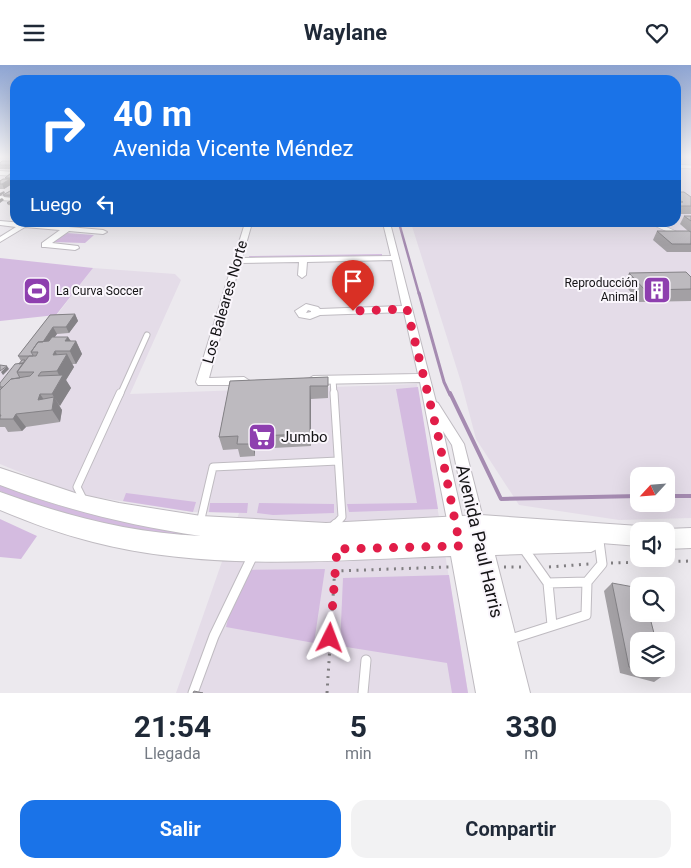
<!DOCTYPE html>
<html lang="es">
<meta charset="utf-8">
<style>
:root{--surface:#fff;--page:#f2f2f3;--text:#1f2937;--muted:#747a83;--accent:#1a73e8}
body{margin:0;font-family:Roboto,sans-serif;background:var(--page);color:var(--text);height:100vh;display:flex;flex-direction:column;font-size:19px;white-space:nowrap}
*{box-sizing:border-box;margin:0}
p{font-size:16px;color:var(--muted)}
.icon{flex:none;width:28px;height:28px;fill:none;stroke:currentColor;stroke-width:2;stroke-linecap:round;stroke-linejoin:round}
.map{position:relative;height:628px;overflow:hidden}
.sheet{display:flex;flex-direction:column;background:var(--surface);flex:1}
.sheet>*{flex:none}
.banner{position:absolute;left:10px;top:10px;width:671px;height:152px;border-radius:15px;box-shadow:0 5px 20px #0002;background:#1a73e8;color:#fff;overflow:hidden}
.needle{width:32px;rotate:244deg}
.fabs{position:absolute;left:630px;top:402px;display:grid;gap:10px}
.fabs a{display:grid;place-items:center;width:45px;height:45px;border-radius:10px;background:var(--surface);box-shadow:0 5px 20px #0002;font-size:25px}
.pin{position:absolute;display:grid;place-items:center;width:42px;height:42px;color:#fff;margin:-51px -21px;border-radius:50% 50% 50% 0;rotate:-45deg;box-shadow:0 0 5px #0007}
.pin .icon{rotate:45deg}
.me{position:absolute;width:55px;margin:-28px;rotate:3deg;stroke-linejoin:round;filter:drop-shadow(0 0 4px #0008)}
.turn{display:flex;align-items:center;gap:18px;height:105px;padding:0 20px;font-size:22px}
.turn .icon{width:65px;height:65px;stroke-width:2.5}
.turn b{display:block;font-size:35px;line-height:42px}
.then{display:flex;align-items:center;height:48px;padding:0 20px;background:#0003;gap:10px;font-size:19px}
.eta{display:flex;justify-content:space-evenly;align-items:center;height:85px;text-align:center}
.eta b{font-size:30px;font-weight:700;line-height:35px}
.button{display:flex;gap:10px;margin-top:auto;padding:10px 20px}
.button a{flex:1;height:58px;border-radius:15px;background:var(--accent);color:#fff;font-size:20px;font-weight:700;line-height:58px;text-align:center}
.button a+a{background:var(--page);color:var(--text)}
header{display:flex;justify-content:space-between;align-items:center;height:65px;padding:0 20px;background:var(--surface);font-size:22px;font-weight:700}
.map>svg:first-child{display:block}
</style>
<header><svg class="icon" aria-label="menu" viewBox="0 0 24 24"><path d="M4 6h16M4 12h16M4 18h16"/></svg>Waylane<svg class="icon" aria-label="heart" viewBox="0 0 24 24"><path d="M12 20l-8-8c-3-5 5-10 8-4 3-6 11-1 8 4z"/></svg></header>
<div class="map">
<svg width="691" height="628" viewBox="0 0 691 628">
<rect width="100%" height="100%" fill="#ece9ee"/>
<path fill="#e4dce8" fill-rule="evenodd" d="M 676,91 L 691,91 L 691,453 L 619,455 L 519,440 L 476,374 L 461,317 L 411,158 L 676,158 ZM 639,411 L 666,411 L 666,439 L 639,439 Z
M 93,203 L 175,209 L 181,215 L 130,329 L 417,319 L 468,628 L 176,628 L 239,448 L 193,447 L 88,431 L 66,426 L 0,399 L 0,302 L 16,303 Z"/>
<path fill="#d4bbe0" d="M 67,168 L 94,170 L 85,178 L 53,177 Z
M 382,189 L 382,191 L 249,193 L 249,191 Z
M 0,193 L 93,203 L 56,250 L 0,256 Z
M 418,322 L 438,444 L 349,447 L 347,439 L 417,438 L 396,324 Z
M 0,420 C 91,457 186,468 284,478 C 241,475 197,474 154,469 C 102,462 48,447 0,426 Z
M 126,428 L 196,437 L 193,447 L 123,436 Z
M 210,438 L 248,438 L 247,448 L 209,447 Z
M 259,438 L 334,439 L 334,448 L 273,450 L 257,448 Z
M 0,454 L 37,471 L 21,494 L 0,492 Z
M 325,504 L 314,578 L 226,562 L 240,505 Z
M 449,510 L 468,628 L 452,628 L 447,598 L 340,581 L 343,513 Z"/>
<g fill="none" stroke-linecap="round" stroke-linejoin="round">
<path stroke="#a58bb1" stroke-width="2.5" d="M 399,158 L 419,229"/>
<path stroke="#a58bb1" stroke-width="3" d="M 419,228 L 444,317 L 450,330"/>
<path stroke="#a58bb1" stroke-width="4" d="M 450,328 L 501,434 L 639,431
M 666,431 L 691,431"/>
<g stroke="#bfbbc1" stroke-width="4.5">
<path id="service-far4" d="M 676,101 L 691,102"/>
</g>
<g stroke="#bfbbc1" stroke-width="5">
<path id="service-far3" d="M 653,158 L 675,168"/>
</g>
<g stroke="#bfbbc1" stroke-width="7">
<path id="service-far2" d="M 333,314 L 334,330
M 120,330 L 147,270"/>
</g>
<g stroke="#bfbbc1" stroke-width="9">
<path id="service-far1" d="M 334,328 L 342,452 L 335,460
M 84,436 L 77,422 L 120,328
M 200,458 L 213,402 L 338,396"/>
</g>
<g stroke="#bfbbc1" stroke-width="11">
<path id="service" d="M 334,461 L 336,459
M 524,484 L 548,518 L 587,517
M 548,518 L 552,560
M 511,574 L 586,550 L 587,517 L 602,499 L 599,476
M 193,628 L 214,571 L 253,490
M 363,628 L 366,595"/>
</g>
<g stroke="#bfbbc1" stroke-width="2">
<path id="minor" d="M 0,106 L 15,107 L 15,111 L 0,110 Z
M 0,131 L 15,132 L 15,136 L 0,135 Z
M 0,156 L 103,165 L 107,167 L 103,169 L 69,166 L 52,178 L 78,181 L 79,183 L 75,185 L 45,182 L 42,182 L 42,178 L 60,165 L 25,162 L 0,177 L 0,172 L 16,162 L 0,160 Z
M 245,158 L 252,158 L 242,193 L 391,191 L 383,158 L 390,158 L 436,337 L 438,338 L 464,379 L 485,461 L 482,466 L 477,468 L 472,466 L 469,461 L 452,380 L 443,366 L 464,460 L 461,465 L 456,467 L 451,465 L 448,460 L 420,317 L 313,319 L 307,315 L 313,311 L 418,309 L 404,247 L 320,250 L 310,254 L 299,252 L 295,246 L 306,239 L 318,242 L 320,244 L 402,241 L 392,195 L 307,197 L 306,210 L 302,213 L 298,210 L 299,197 L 240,198 L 209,313 L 244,312 L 250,316 L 244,320 L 198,320 L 196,317 ZM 308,245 L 311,246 L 311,247 L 306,248 Z"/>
</g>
<g stroke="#bfbbc1" stroke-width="2">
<path id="secondary" d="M 0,403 L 78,429 L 119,438 L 201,451 L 326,458 L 481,450 L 639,461 L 648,466 L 639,466 L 639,481 L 601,478 L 599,483 L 591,487 L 495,490 L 530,628 L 476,628 L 451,491 C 333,495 209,507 93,477 C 61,469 31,458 0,445 L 0,427 C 66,451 131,468 201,471 C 132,461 66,445 0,420 Z
M 691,463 L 691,483 L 666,484 L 666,466 L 659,466 L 666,464 Z"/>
</g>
<path stroke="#807e81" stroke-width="3" stroke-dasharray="2 5.5" stroke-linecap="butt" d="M 611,498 L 691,496
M 504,502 L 526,502
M 549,502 L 589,499
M 334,506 L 449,502
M 327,628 L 335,501"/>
<use href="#service-far4" stroke="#fff" stroke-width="3"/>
<use href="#service-far3" stroke="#fff" stroke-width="4"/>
<use href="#service-far2" stroke="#fff" stroke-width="5"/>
<use href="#service-far1" stroke="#fff" stroke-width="7"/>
<use href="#service" stroke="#fff" stroke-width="9"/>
<use href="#minor" fill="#fff" fill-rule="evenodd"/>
<use href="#secondary" fill="#fff" fill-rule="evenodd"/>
</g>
<path fill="#a3a0a4" d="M 15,96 L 15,104 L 0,104 L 0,98 Z
M 11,108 L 14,118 L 12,118 L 12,119 L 4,124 L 0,124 L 0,116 L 6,114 L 5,113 Z
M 10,126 L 13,133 L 4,132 L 3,130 Z
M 676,127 L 691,132 L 691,149 L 676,149 Z
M 15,134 L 15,141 L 8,140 L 7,138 Z
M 684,151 L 691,151 L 691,187 L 667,187 L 653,175 L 657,166 L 688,166 L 680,159 Z
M 51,158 L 65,158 L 61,160 L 52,159 Z
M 629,208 L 691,212 L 691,236 L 639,237 L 624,219 Z
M 75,249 L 78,256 L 69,268 L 57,269 L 54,272 L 68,272 L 71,276 L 76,276 L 82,289 L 76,299 L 72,299 L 74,302 L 66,315 L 71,323 L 59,341 L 62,345 L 60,357 L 26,362 L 22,366 L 8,367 L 5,362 L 0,362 L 0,318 L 21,296 L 18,291 L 50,250 Z
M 328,312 L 328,333 L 311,334 L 311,381 L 255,384 L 255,391 L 240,392 L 238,384 L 223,385 L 219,372 L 230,316 Z
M 612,518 L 664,610 L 654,617 L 620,608 L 604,526 Z"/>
<path fill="#848286" d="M 15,110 L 15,117 L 14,118 L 12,113 Z
M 10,114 L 12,119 L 4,124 L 2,119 Z
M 4,126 L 5,128 L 0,131 L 0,128 Z
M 2,133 L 4,135 L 0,138 L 0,134 Z
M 75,249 L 78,256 L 69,268 L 66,262 Z
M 53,262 L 57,269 L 41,291 L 38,287 L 35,287 Z
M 68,272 L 73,280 L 76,276 L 82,289 L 76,299 L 65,276 Z
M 55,286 L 62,298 L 67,289 L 74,302 L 66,315 L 71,323 L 60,341 L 52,329 L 61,314 L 57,306 L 53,290 Z
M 7,301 L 9,304 L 3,310 L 1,307 Z
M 310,321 L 311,334 L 311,381 L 310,369 Z
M 40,329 L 49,342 L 38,335 Z
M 54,332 L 62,345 L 60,357 L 52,345 Z
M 16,349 L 26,362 L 22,366 L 13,354 Z
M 253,371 L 255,384 L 255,391 L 252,379 Z"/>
<path fill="#bdbabf" stroke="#848286" d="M 2,96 L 15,96 L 15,100 L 0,100 L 0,98 Z
M 11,108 L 15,108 L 15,110 L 12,113 L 5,113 Z
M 3,114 L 10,114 L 2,119 L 0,119 L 0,116 Z
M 10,126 L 15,126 L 15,128 L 12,130 L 3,130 Z
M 676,127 L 684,127 L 691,132 L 691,141 L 676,141 L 676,138 L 683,137 L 679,135 L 676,135 Z
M 13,134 L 15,134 L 15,138 L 7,138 Z
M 684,151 L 691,151 L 691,156 Z
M 657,166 L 689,166 L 691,167 L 691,179 L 672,179 Z
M 686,207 L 691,212 L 691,224 L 645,225 L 629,208 Z
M 75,249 L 66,262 L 53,262 L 43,277 L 38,277 L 31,287 L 33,290 L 33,291 L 18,291 L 50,250 Z
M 52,272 L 68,272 L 65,276 L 76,276 L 70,286 L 55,286 L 53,290 L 67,289 L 57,306 L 41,307 L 38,311 L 63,310 L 52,329 L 40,329 L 38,335 L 54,332 L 52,345 L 16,349 L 13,354 L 0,354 L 0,352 L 1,350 L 0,350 L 0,325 L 11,314 L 30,311 L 34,307 L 17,307 L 29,291 L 36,291 L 38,287 L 31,287 L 38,277 L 49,276 Z
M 22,295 L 25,295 L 23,298 L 19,299 Z
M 23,298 L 17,307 L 20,313 L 11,314 L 3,322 L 0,322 L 0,318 L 15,299 Z
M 0,300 L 7,301 L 0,306 Z
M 328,312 L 328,321 L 310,321 L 310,369 L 253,371 L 252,379 L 237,379 L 238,371 L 219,372 L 230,316 Z
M 612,518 L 639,523 L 639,549 L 649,549 L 656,576 L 639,576 L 639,604 L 662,604 L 664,610 L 629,602 Z
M 194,626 L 203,628 L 193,628 Z"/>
<linearGradient id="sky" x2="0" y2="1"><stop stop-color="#8da4d2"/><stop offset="0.51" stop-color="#f6f5f7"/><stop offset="1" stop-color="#f6f5f7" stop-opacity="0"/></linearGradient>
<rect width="691" height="179" fill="url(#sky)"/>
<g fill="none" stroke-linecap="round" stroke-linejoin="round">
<path stroke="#e11d48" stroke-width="9" stroke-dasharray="0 16.2" d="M 330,573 L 337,484 L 460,481 L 438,370 L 407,244 L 353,246"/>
</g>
<defs>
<g id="building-square" transform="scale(1.4375)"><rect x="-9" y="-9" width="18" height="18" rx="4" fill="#8e3faf" stroke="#faf6fc"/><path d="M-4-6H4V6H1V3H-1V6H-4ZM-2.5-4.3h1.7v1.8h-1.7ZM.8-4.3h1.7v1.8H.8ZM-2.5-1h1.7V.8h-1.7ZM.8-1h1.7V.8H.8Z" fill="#fff"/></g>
<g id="stadium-square" transform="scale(1.4375)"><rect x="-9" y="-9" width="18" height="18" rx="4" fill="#8e3faf" stroke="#faf6fc"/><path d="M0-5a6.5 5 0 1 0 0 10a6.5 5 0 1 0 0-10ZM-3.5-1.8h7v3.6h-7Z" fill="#fff"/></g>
<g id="supermarket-square" transform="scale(1.4375)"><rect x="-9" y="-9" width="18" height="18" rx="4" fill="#8e3faf" stroke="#faf6fc"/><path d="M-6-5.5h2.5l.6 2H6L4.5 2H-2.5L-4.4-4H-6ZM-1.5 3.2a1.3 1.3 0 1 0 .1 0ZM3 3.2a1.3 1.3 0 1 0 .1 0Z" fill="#fff"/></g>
</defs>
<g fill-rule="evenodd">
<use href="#building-square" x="657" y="225"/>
<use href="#stadium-square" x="37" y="226"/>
<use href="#supermarket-square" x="262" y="372"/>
</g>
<g text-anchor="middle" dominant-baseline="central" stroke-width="4" stroke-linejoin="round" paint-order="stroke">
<g font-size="12" fill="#151416" stroke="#faf6fc" text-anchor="end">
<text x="638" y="218">Reproducción<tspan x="638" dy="14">Animal</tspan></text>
<text x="56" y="226" text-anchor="start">La Curva Soccer</text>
</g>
<g font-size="15" fill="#151416" stroke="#faf6fc">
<text transform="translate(225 237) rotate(-74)">Los Baleares Norte</text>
</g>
<g font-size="15" fill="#151416" stroke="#faf6fc" text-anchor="start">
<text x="281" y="372">Jumbo</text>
</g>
<g font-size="18" fill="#151416" stroke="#faf6fc">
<text transform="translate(480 476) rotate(77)">Avenida Paul Harris</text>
</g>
</g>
</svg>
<div class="fabs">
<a><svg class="needle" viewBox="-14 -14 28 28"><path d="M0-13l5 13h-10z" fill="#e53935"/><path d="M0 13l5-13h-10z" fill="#747a83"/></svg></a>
<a><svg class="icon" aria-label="sound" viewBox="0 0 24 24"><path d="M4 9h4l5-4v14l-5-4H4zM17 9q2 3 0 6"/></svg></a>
<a><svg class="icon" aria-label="search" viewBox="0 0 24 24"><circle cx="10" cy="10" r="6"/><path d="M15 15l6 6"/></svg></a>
<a><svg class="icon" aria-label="layers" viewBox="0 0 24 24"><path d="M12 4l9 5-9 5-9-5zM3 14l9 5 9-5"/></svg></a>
</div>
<div class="pin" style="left:353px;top:246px;background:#d93025"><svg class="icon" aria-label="arrive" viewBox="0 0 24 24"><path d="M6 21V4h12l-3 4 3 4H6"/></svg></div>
<svg class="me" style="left:330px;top:573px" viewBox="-20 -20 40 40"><path d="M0-17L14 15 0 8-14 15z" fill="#e11d48" stroke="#fff" stroke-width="4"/></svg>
<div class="banner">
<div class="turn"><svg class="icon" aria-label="right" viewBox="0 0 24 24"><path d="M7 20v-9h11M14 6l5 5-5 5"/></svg><div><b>40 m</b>Avenida Vicente Méndez</div></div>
<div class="then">Luego<svg class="icon" aria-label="left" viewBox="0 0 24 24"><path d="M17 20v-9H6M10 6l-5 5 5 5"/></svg></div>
</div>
</div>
<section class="sheet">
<div class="eta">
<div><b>21:54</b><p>Llegada</p></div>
<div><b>5</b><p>min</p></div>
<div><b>330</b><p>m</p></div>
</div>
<div class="button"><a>Salir</a><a>Compartir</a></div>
</section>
